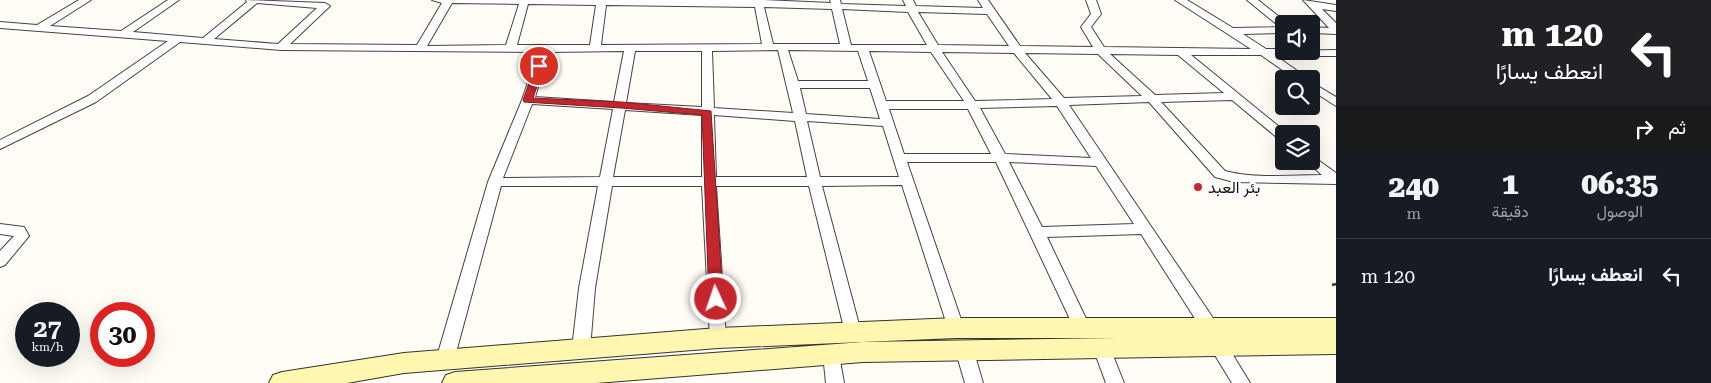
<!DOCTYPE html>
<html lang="ar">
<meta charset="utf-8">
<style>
:root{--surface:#171b24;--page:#242831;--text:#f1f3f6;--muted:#9ea1a6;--line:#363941}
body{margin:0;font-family:"Roboto Serif",Vazirmatn,serif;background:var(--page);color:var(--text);direction:rtl;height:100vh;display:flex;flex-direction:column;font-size:19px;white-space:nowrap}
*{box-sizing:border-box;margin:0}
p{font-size:16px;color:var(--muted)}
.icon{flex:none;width:28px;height:28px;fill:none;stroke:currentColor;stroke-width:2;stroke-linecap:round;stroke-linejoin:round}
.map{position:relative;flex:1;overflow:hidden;direction:ltr}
.side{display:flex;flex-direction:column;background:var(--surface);width:375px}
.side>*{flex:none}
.top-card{background:#202124;color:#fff;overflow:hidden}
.buttons{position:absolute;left:1275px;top:15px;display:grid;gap:10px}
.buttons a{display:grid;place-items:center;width:45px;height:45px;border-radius:5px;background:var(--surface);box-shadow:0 5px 20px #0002;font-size:25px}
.speed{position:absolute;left:15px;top:302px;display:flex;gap:10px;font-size:25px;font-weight:700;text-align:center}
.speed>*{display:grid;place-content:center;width:65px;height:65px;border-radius:50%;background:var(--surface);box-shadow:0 5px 20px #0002;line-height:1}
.speed small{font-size:12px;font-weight:400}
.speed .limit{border:8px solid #d22;background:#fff;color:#111}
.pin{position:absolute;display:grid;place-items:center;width:42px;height:42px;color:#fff;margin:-21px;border:2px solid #fff;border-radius:50%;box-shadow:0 1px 5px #0007}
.me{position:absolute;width:55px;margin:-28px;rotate:357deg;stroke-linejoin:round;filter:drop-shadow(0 0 4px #0008)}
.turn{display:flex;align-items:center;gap:18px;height:105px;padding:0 25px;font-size:22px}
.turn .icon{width:65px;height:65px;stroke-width:2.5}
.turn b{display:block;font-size:35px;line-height:42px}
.then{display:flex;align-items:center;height:48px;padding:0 25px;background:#0003;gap:10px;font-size:19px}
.eta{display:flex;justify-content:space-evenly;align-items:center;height:85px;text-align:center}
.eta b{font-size:30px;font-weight:800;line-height:35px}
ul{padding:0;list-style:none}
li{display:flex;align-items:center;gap:15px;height:75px;padding:0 25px;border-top:1px solid var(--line)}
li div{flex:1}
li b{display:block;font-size:19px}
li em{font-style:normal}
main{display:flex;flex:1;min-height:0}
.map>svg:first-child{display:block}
</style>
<main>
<section class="side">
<div class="top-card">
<div class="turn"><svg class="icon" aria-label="left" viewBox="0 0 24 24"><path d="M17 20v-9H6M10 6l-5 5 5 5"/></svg><div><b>120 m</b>انعطف يسارًا</div></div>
<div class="then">ثم<svg class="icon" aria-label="right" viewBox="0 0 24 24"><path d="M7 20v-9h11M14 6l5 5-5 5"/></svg></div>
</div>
<div class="eta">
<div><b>06:35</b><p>الوصول</p></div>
<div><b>1</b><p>دقيقة</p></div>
<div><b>240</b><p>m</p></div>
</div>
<ul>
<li><svg class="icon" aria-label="left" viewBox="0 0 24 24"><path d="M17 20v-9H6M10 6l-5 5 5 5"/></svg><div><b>انعطف يسارًا</b></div><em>120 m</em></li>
</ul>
</section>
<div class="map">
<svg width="1336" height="383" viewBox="0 0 1336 383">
<rect width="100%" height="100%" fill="#fffdf5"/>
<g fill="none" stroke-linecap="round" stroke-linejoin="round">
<g stroke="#444" stroke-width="2">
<path id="minor" d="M 79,0 L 91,0 L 50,26 L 121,31 L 168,0 L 179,0 L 133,32 L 203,38 L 247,2 L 246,0 L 325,3 L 330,6 L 290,44 L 417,45 L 442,3 L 432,0 L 763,0 L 831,3 L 830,0 L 840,0 L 841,4 L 906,6 L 903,0 L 913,0 L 916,6 L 983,8 L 978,0 L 988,0 L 1020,46 L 1093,47 L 1081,27 L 1091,14 L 1086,0 L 1096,0 L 1101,14 L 1091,27 L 1104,47 L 1251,49 L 1175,0 L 1187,0 L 1233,28 L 1280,27 L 1247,0 L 1258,0 L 1288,24 L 1284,24 L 1284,33 L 1243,34 L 1266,49 L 1284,49 L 1284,51 L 1336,50 L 1336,56 L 1276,56 L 1309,79 L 1295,79 L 1261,55 L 1191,55 L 1288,134 L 1284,134 L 1284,141 L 1280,140 L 1232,100 L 1161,102 L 1225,171 C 1255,179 1291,175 1322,175 L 1306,161 L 1311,161 L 1311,155 L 1336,173 L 1336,184 L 1234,182 L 1215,177 L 1149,102 L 1069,105 L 1215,321 L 1217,326 L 1215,331 L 1209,333 L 1203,331 L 1141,234 L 1047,237 L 1091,329 L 1089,334 L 1083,336 L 1077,334 L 996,162 L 907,162 L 964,328 L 962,333 L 956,335 L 950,333 L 948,328 L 902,185 L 822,186 L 861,332 L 859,337 L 853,339 L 847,337 L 845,332 L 809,186 L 716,186 L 726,338 L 724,343 L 718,345 L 712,343 L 710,338 L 702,186 L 612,186 L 595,288 L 590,349 L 587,354 L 581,356 L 575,354 L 572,349 L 579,288 L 598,186 L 501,186 L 454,360 L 451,365 L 445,367 L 439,365 L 436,360 L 488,182 L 522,100 L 538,52 L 281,50 L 180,42 L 96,102 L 0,149 L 0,140 L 88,96 L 168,41 L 0,28 L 0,22 L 37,25 ZM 257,3 L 317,8 L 278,44 L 214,39 ZM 452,3 L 519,4 L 506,45 L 427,46 ZM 528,4 L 596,5 L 590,45 L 517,45 ZM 606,5 L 755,7 L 762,44 L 601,45 ZM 764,7 L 832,9 L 840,44 L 773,44 ZM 842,9 L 908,12 L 927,45 L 851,45 ZM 918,12 L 987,14 L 1009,46 L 938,45 ZM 778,50 L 793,113 L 714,108 L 712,51 ZM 788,50 L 858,51 L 868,81 L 798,81 ZM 624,51 L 614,102 L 535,97 L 549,52 ZM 635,51 L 702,51 L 702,107 L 626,103 ZM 869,51 L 931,52 L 964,101 L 886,101 ZM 942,52 L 1014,53 L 1052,99 L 975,101 ZM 1025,53 L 1098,54 L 1142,96 L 1064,98 ZM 1110,54 L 1178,55 L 1224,93 L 1155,95 ZM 800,88 L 870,88 L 880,119 L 806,114 ZM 532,104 L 613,109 L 600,177 L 503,178 ZM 1057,106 L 1091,158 L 1005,154 L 980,108 ZM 889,109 L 968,109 L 991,154 L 904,154 ZM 625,110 L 702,115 L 702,177 L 613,177 ZM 714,115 L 795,121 L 807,177 L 716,177 ZM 807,121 L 883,126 L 899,177 L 820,177 ZM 1009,162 L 1096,166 L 1134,224 L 1042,227 Z
M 1303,0 L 1336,5 L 1336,11 L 1322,9 L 1336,23 L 1336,34 L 1311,33 L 1311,27 L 1329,28 Z
M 1311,82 L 1336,97 L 1336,106 L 1311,90 Z
M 0,224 L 24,227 L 29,236 L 5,265 L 0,267 L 0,251 L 14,236 L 0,234 Z
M 1219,340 L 1225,342 L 1250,383 L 1232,383 L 1210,347 L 1213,342 Z
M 1102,341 L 1108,343 L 1124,383 L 1106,383 L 1093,348 L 1096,343 Z
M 964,342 L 970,344 L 973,349 L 983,383 L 965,383 L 955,349 L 958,344 Z
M 832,347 L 838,349 L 844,383 L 826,383 L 823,354 L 826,349 Z"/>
</g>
<g stroke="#333" stroke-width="2">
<path id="secondary" d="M 956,318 L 1336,318 L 1336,354 L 863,362 L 596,383 L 442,383 L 446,375 L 455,372 L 863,342 L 1116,338 L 956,338 L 718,348 L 404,373 L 347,383 L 269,383 L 273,375 L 282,372 L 404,353 L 718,328 Z"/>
</g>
<path stroke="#333" stroke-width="2.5" stroke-dasharray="5.5 2.5" stroke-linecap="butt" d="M 1332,285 L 1336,284"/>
<use href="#minor" fill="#fff" fill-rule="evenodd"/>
<use href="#secondary" fill="#fff6b0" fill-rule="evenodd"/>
</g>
<path fill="#c4262e" stroke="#7f191e" d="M 539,63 L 544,66 L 533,98 L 621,102 L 711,111 L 723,299 L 721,303 L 711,303 L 709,299 L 702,115 L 621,108 L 524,102 L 523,100 L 535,66 Z"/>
<circle fill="#c4262e" stroke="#fff" stroke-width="2" cx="1198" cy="187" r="5"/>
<g text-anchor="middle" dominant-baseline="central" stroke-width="5" stroke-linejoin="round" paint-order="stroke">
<g font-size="16" fill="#111" stroke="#fff" text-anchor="start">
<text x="1208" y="187">بئر العبد</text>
</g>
</g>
</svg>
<div class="buttons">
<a><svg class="icon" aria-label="sound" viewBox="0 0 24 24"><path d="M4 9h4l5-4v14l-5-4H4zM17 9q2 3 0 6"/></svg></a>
<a><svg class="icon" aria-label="search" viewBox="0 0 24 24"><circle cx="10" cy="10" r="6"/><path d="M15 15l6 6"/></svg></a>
<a><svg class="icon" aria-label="layers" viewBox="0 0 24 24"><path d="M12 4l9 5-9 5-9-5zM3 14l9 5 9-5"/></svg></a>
</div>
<div class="speed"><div>27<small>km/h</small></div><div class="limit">30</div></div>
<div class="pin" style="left:539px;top:66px;background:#d93025"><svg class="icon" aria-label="arrive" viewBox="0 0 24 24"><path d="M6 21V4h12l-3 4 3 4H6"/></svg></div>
<svg class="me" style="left:716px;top:299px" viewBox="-20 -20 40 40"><circle r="17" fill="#c4262e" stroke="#fff" stroke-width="3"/><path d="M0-11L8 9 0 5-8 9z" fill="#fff"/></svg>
</div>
</main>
